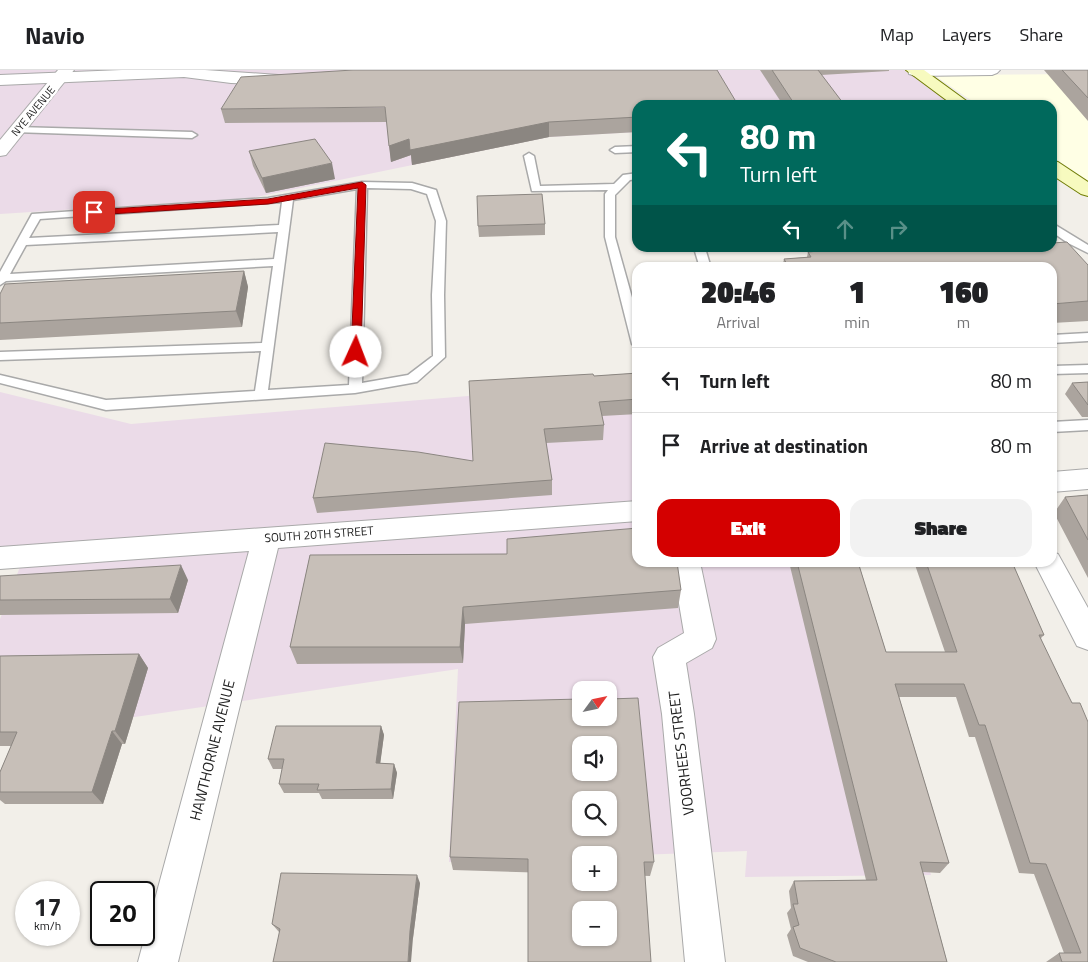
<!DOCTYPE html>
<meta charset="utf-8">
<style>
:root{--surface:#fff;--page:#f2f2f2;--text:#202124;--muted:#757577;--line:#e0e0e0;--accent:#d40000}
body{margin:0;font-family:"Titillium Web",sans-serif;background:var(--page);color:var(--text);height:100vh;display:flex;flex-direction:column;font-size:19px;white-space:nowrap}
*{box-sizing:border-box;margin:0}
p{font-size:16px;color:var(--muted)}
.icon{flex:none;width:28px;height:28px;fill:none;stroke:currentColor;stroke-width:2;stroke-linecap:round;stroke-linejoin:round}
.map{position:relative;flex:1;overflow:hidden}
.sheet{position:absolute;left:632px;top:192px;width:425px;height:305px;display:flex;flex-direction:column;background:var(--surface);border-radius:15px;box-shadow:0 1px 4px #0004}
.sheet>*{flex:none}
.top-card{position:absolute;left:632px;top:30px;width:425px;height:152px;border-radius:15px;box-shadow:0 1px 4px #0004;background:#00695c;color:#fff;overflow:hidden}
.needle{width:32px;rotate:57deg}
.controls{position:absolute;left:572px;top:611px;display:grid;gap:10px}
.controls a{display:grid;place-items:center;width:45px;height:45px;border-radius:10px;background:var(--surface);box-shadow:0 1px 4px #0004;font-size:25px}
.speed{position:absolute;left:15px;top:811px;display:flex;gap:10px;font-size:25px;font-weight:700;text-align:center}
.speed>*{display:grid;place-content:center;width:65px;height:65px;border-radius:50%;background:var(--surface);box-shadow:0 1px 4px #0004;line-height:1}
.speed small{font-size:12px;font-weight:400}
.speed .limit{border:2px solid #111;border-radius:8px;background:#fff;color:#111}
.pin{position:absolute;display:grid;place-items:center;width:42px;height:42px;color:#fff;margin:-21px;border-radius:10px;box-shadow:0 2px 8px #0006}
.me{position:absolute;width:55px;margin:-28px;rotate:2deg;stroke-linejoin:round;filter:drop-shadow(0 0 4px #0008)}
.turn{display:flex;align-items:center;gap:18px;height:105px;padding:0 25px;font-size:22px}
.turn .icon{width:65px;height:65px;stroke-width:2.5}
.turn b{display:block;font-size:35px;line-height:42px}
.lanes{display:flex;align-items:center;height:48px;padding:0 25px;background:#0003;justify-content:center;gap:25px;direction:ltr}
.lanes .off{opacity:.35}
.eta{display:flex;justify-content:space-evenly;align-items:center;height:85px;text-align:center}
.eta b{font-size:30px;font-weight:800;line-height:35px}
.action{display:flex;gap:10px;margin-top:auto;padding:10px 25px}
.action a{flex:1;height:58px;border-radius:15px;background:var(--accent);color:#fff;font-size:20px;font-weight:800;line-height:58px;text-align:center}
.action a+a{background:var(--page);color:var(--text)}
ul{padding:0;list-style:none}
li{display:flex;align-items:center;gap:15px;height:65px;padding:0 25px;border-top:1px solid var(--line)}
li div{flex:1}
li b{display:block;font-size:19px}
li em{font-style:normal}
header{display:flex;align-items:center;gap:30px;box-sizing:border-box;height:70px;padding:0 25px;background:var(--surface);border-bottom:1px solid var(--line)}
header strong{font-size:24px}
nav{display:flex;gap:28px;margin-inline-start:auto;font-size:18px}
.map>svg:first-child{display:block}
</style>
<header>
<strong>Navio</strong>
<nav><a>Map</a><a>Layers</a><a>Share</a></nav>
</header>
<div class="map">
<svg width="1088" height="892" viewBox="0 0 1088 892">
<rect width="100%" height="100%" fill="#f2efe9"/>
<path fill="#ebdbe8" fill-rule="evenodd" d="M 0,0 L 919,0 L 971,35 L 638,35 L 637,62 L 549,67 L 252,128 L 0,144 Z
M 637,312 L 638,492 L 846,493 L 931,805 L 745,807 L 747,781 L 609,786 L 581,785 L 581,787 L 449,792 L 458,599 L 0,667 L 0,549 L 23,489 L 0,491 L 0,322 L 131,354 ZM 581,620 L 609,620 L 609,648 L 581,648 ZM 581,675 L 609,675 L 609,702 L 581,702 ZM 581,730 L 609,730 L 609,758 L 581,758 Z"/>
<path fill="#ffffe5" d="M 1088,4 L 1088,111 L 1053,87 L 1052,35 L 978,35 L 934,5 Z"/>
<g fill="none" stroke-linecap="round" stroke-linejoin="round">
<g stroke="#a9a9a9" stroke-width="3">
<path id="service" d="M 17,57 L 192,62 L 197,65 L 192,68 L 14,62 L 12,60 Z
M 638,76 L 638,82 L 615,83 L 610,80 L 615,77 Z
M 529,83 L 534,86 L 540,116 L 614,114 L 623,105 L 638,103 L 638,109 L 630,110 L 615,125 L 615,167 L 638,249 L 638,278 L 632,274 L 605,167 L 605,124 L 608,120 L 532,121 L 524,86 Z
M 362,112 L 412,113 L 436,120 L 446,151 L 444,225 L 445,287 L 417,312 L 355,323 L 106,340 L 0,313 L 0,305 L 106,330 L 255,321 L 261,281 L 0,290 L 0,282 L 262,273 L 273,196 L 6,211 L 0,215 L 0,202 L 32,144 L 268,128 ZM 367,118 L 411,119 L 427,124 L 436,151 L 432,225 L 433,286 L 408,305 L 362,313 ZM 357,119 L 349,315 L 268,320 L 293,130 ZM 282,132 L 279,155 L 29,168 L 40,149 ZM 278,162 L 274,189 L 10,204 L 26,175 Z
M 1052,153 L 1088,175 L 1088,183 L 1068,173 L 1052,162 Z
M 694,178 L 705,178 L 711,198 L 700,198 Z
M 1088,263 L 1088,271 L 1052,273 L 1052,265 Z
M 1088,295 L 1088,303 L 1052,304 L 1052,296 Z
M 1088,350 L 1088,360 L 1052,362 L 1052,352 Z"/>
</g>
<g stroke="#a9a9a9" stroke-width="2">
<path id="minor" d="M 122,0 L 205,0 L 278,5 L 284,7 L 286,10 L 284,13 L 278,15 L 231,13 L 184,7 L 0,15 L 0,5 Z
M 908,0 L 1000,0 L 997,3 L 992,5 L 915,6 L 909,4 Z
M 1088,399 L 1088,419 L 1052,422 L 1052,402 Z
M 638,431 L 638,451 L 278,478 L 178,892 L 138,892 L 249,481 L 0,499 L 0,477 Z
M 1052,482 L 1058,484 L 1088,538 L 1088,580 L 1077,576 L 1034,492 L 1052,492 Z
M 672,492 L 700,492 L 716,569 L 712,578 L 686,593 L 694,644 L 725,892 L 685,892 L 662,644 L 653,587 L 658,578 L 684,563 Z"/>
</g>
<g stroke="#a9a9a9" stroke-width="2">
<path id="tertiary" d="M 58,0 L 74,0 L 6,85 L 0,86 L 0,70 Z"/>
</g>
<g stroke="#707d05" stroke-width="2">
<path id="secondary" d="M 906,0 L 924,0 L 972,35 L 953,35 Z
M 1052,91 L 1058,92 L 1088,112 L 1088,126 L 1081,124 L 1052,105 Z"/>
</g>
<use href="#service" fill="#fff" fill-rule="evenodd"/>
<use href="#minor" fill="#fff" fill-rule="evenodd"/>
<use href="#tertiary" fill="#fff" fill-rule="evenodd"/>
<use href="#secondary" fill="#f7fabf" fill-rule="evenodd"/>
</g>
<path fill="#aba49e" d="M 760,0 L 889,0 L 889,1 L 821,5 L 843,33 L 842,35 L 783,35 Z
M 1044,0 L 1088,0 L 1088,51 Z
M 638,35 L 638,62 L 549,67 L 412,95 L 411,85 L 391,92 L 387,52 L 225,53 L 221,39 Z
M 249,81 L 335,109 L 266,123 L 253,96 Z
M 545,154 L 545,165 L 479,167 L 478,156 Z
M 813,178 L 1052,178 L 1088,195 L 1088,251 L 1052,253 L 1052,198 L 782,198 L 784,189 L 807,187 L 808,182 L 814,181 Z
M 244,201 L 248,217 L 242,257 L 0,270 L 0,224 Z
M 638,303 L 638,344 L 602,346 L 604,355 L 603,370 L 546,373 L 552,410 L 552,425 L 317,443 L 313,428 L 473,391 L 594,306 Z
M 1088,312 L 1088,347 L 1082,347 L 1065,324 L 1072,313 Z
M 1088,425 L 1088,508 L 1054,443 L 1065,427 Z
M 310,485 L 681,520 L 678,538 L 465,554 L 463,593 L 297,594 L 290,577 Z
M 789,492 L 858,492 L 886,582 L 945,582 L 914,492 L 1012,492 L 1044,565 L 1041,568 L 1088,892 L 1046,892 L 1059,883 L 1064,883 L 1034,804 L 1019,803 L 975,667 L 969,667 L 956,627 L 899,627 L 949,793 L 940,803 L 923,802 L 947,892 L 808,892 L 793,886 L 787,865 L 791,859 L 787,843 L 791,838 L 789,821 L 794,811 L 866,810 Z
M 0,506 L 188,510 L 178,543 L 0,545 Z
M 139,584 L 148,598 L 125,674 L 122,674 L 103,734 L 5,734 L 0,730 L 0,702 L 11,676 L 0,676 L 0,586 Z
M 381,656 L 384,665 L 380,693 L 394,694 L 397,703 L 393,729 L 322,729 L 319,723 L 284,723 L 279,714 L 282,699 L 273,699 L 268,689 Z
M 450,787 L 654,792 L 650,806 L 453,800 Z
M 420,813 L 413,868 L 279,862 L 272,854 Z"/>
<path fill="#8b8681" d="M 549,52 L 549,67 L 412,95 L 411,85 L 391,92 L 389,76 L 409,69 Z
M 332,93 L 335,109 L 266,123 L 262,108 Z
M 244,201 L 248,217 L 242,257 L 236,241 Z
M 181,495 L 188,510 L 178,543 L 170,529 Z
M 463,537 L 465,554 L 463,593 L 460,577 Z
M 139,584 L 148,598 L 125,674 L 115,661 Z
M 381,656 L 384,665 L 379,703 L 376,693 Z
M 112,661 L 122,674 L 103,734 L 92,722 Z
M 394,694 L 397,703 L 393,729 L 391,719 Z
M 417,805 L 420,813 L 413,868 L 411,892 L 408,892 L 410,861 Z"/>
<path fill="#c7bfb8" stroke="#8b8681" fill-rule="evenodd" d="M 353,0 L 717,0 L 738,35 L 638,35 L 638,47 L 549,52 L 410,80 L 409,69 L 389,76 L 385,37 L 221,39 L 241,7 Z
M 772,0 L 818,0 L 843,33 L 795,35 Z
M 1062,0 L 1088,0 L 1088,28 Z
M 315,69 L 332,93 L 262,108 L 249,81 Z
M 542,124 L 545,154 L 478,156 L 477,126 Z
M 1067,172 L 1088,195 L 1088,231 L 1052,234 L 1052,198 L 789,198 L 784,189 L 811,187 L 808,182 L 830,180 L 829,178 L 1052,178 L 1052,173 Z
M 244,201 L 236,241 L 0,253 L 0,224 L 5,214 Z
M 638,303 L 638,329 L 599,332 L 604,355 L 544,359 L 552,410 L 313,428 L 325,373 L 418,382 L 473,391 L 469,311 L 593,304 L 594,306 Z
M 1088,312 L 1088,335 L 1072,313 Z
M 1088,425 L 1088,470 L 1065,427 Z
M 638,458 L 638,492 L 677,492 L 681,520 L 463,537 L 460,577 L 290,577 L 310,485 L 507,484 L 507,469 Z
M 797,492 L 858,492 L 886,582 L 957,582 L 926,492 L 1012,492 L 1044,565 L 1039,565 L 1064,617 L 1072,633 L 1080,633 L 1088,652 L 1088,892 L 1062,892 L 1059,883 L 1081,883 L 1046,794 L 1030,793 L 985,655 L 979,655 L 964,614 L 895,614 L 949,793 L 920,792 L 947,892 L 836,892 L 800,878 L 793,857 L 799,855 L 793,834 L 798,834 L 794,811 L 877,810 Z
M 181,495 L 170,529 L 0,530 L 0,506 Z
M 139,584 L 115,661 L 112,661 L 92,722 L 0,722 L 0,702 L 17,662 L 0,662 L 0,586 Z
M 638,628 L 654,792 L 644,792 L 651,892 L 528,892 L 528,789 L 450,787 L 459,632 L 581,629 L 581,648 L 609,648 L 609,629 ZM 581,675 L 609,675 L 609,702 L 581,702 ZM 581,730 L 609,730 L 609,758 L 581,758 ZM 581,785 L 609,785 L 609,812 L 581,812 ZM 581,840 L 609,840 L 609,868 L 581,868 Z
M 276,656 L 381,656 L 376,693 L 394,694 L 391,719 L 317,720 L 319,714 L 279,714 L 284,689 L 268,689 Z
M 281,803 L 417,805 L 410,861 L 408,892 L 273,892 L 280,859 L 272,854 Z"/>
<path fill="#d40000" stroke="#8a0000" d="M 362,112 L 366,115 L 361,282 L 356,285 L 351,282 L 358,118 L 268,134 L 94,145 L 90,142 L 94,140 L 268,129 Z"/>
<g text-anchor="middle" dominant-baseline="central" stroke-width="5" stroke-linejoin="round" paint-order="stroke">
<g font-size="11" fill="#222" stroke="#fff">
<text transform="translate(33 41) rotate(-50)">NYE AVENUE</text>
</g>
<g font-size="12" fill="#222" stroke="#fff">
<text transform="translate(319 464) rotate(-4)">SOUTH 20TH STREET</text>
</g>
<g font-size="15" fill="#222" stroke="#fff">
<text transform="translate(212 680) rotate(-76)">HAWTHORNE AVENUE</text>
<text transform="translate(681 683) rotate(-97)">VOORHEES STREET</text>
</g>
</g>
</svg>
<div class="controls">
<a><svg class="needle" viewBox="-14 -14 28 28"><path d="M0-13l5 13h-10z" fill="#e53935"/><path d="M0 13l5-13h-10z" fill="#757577"/></svg></a>
<a><svg class="icon" aria-label="sound" viewBox="0 0 24 24"><path d="M4 9h4l5-4v14l-5-4H4zM17 9q2 3 0 6"/></svg></a>
<a><svg class="icon" aria-label="search" viewBox="0 0 24 24"><circle cx="10" cy="10" r="6"/><path d="M15 15l6 6"/></svg></a>
<a>+</a>
<a>−</a>
</div>
<div class="speed"><div>17<small>km/h</small></div><div class="limit">20</div></div>
<div class="pin" style="left:94px;top:142px;background:#d93025"><svg class="icon" aria-label="arrive" viewBox="0 0 24 24"><path d="M6 21V4h12l-3 4 3 4H6"/></svg></div>
<svg class="me" style="left:356px;top:282px" viewBox="-20 -20 40 40"><circle r="19" fill="#fff"/><path d="M0-13L10 11 0 6-10 11z" fill="#d40000"/></svg>
<div class="top-card">
<div class="turn"><svg class="icon" aria-label="left" viewBox="0 0 24 24"><path d="M17 20v-9H6M10 6l-5 5 5 5"/></svg><div><b>80 m</b>Turn left</div></div>
<div class="lanes"><svg class="icon" aria-label="left" viewBox="0 0 24 24"><path d="M17 20v-9H6M10 6l-5 5 5 5"/></svg><svg class="icon off" aria-label="ahead" viewBox="0 0 24 24"><path d="M12 20V5M6 11l6-6 6 6"/></svg><svg class="icon off" aria-label="right" viewBox="0 0 24 24"><path d="M7 20v-9h11M14 6l5 5-5 5"/></svg></div>
</div>
<section class="sheet">
<div class="eta">
<div><b>20:46</b><p>Arrival</p></div>
<div><b>1</b><p>min</p></div>
<div><b>160</b><p>m</p></div>
</div>
<ul>
<li><svg class="icon" aria-label="left" viewBox="0 0 24 24"><path d="M17 20v-9H6M10 6l-5 5 5 5"/></svg><div><b>Turn left</b></div><em>80 m</em></li>
<li><svg class="icon" aria-label="arrive" viewBox="0 0 24 24"><path d="M6 21V4h12l-3 4 3 4H6"/></svg><div><b>Arrive at destination</b></div><em>80 m</em></li>
</ul>
<div class="action"><a>Exit</a><a>Share</a></div>
</section>
</div>
